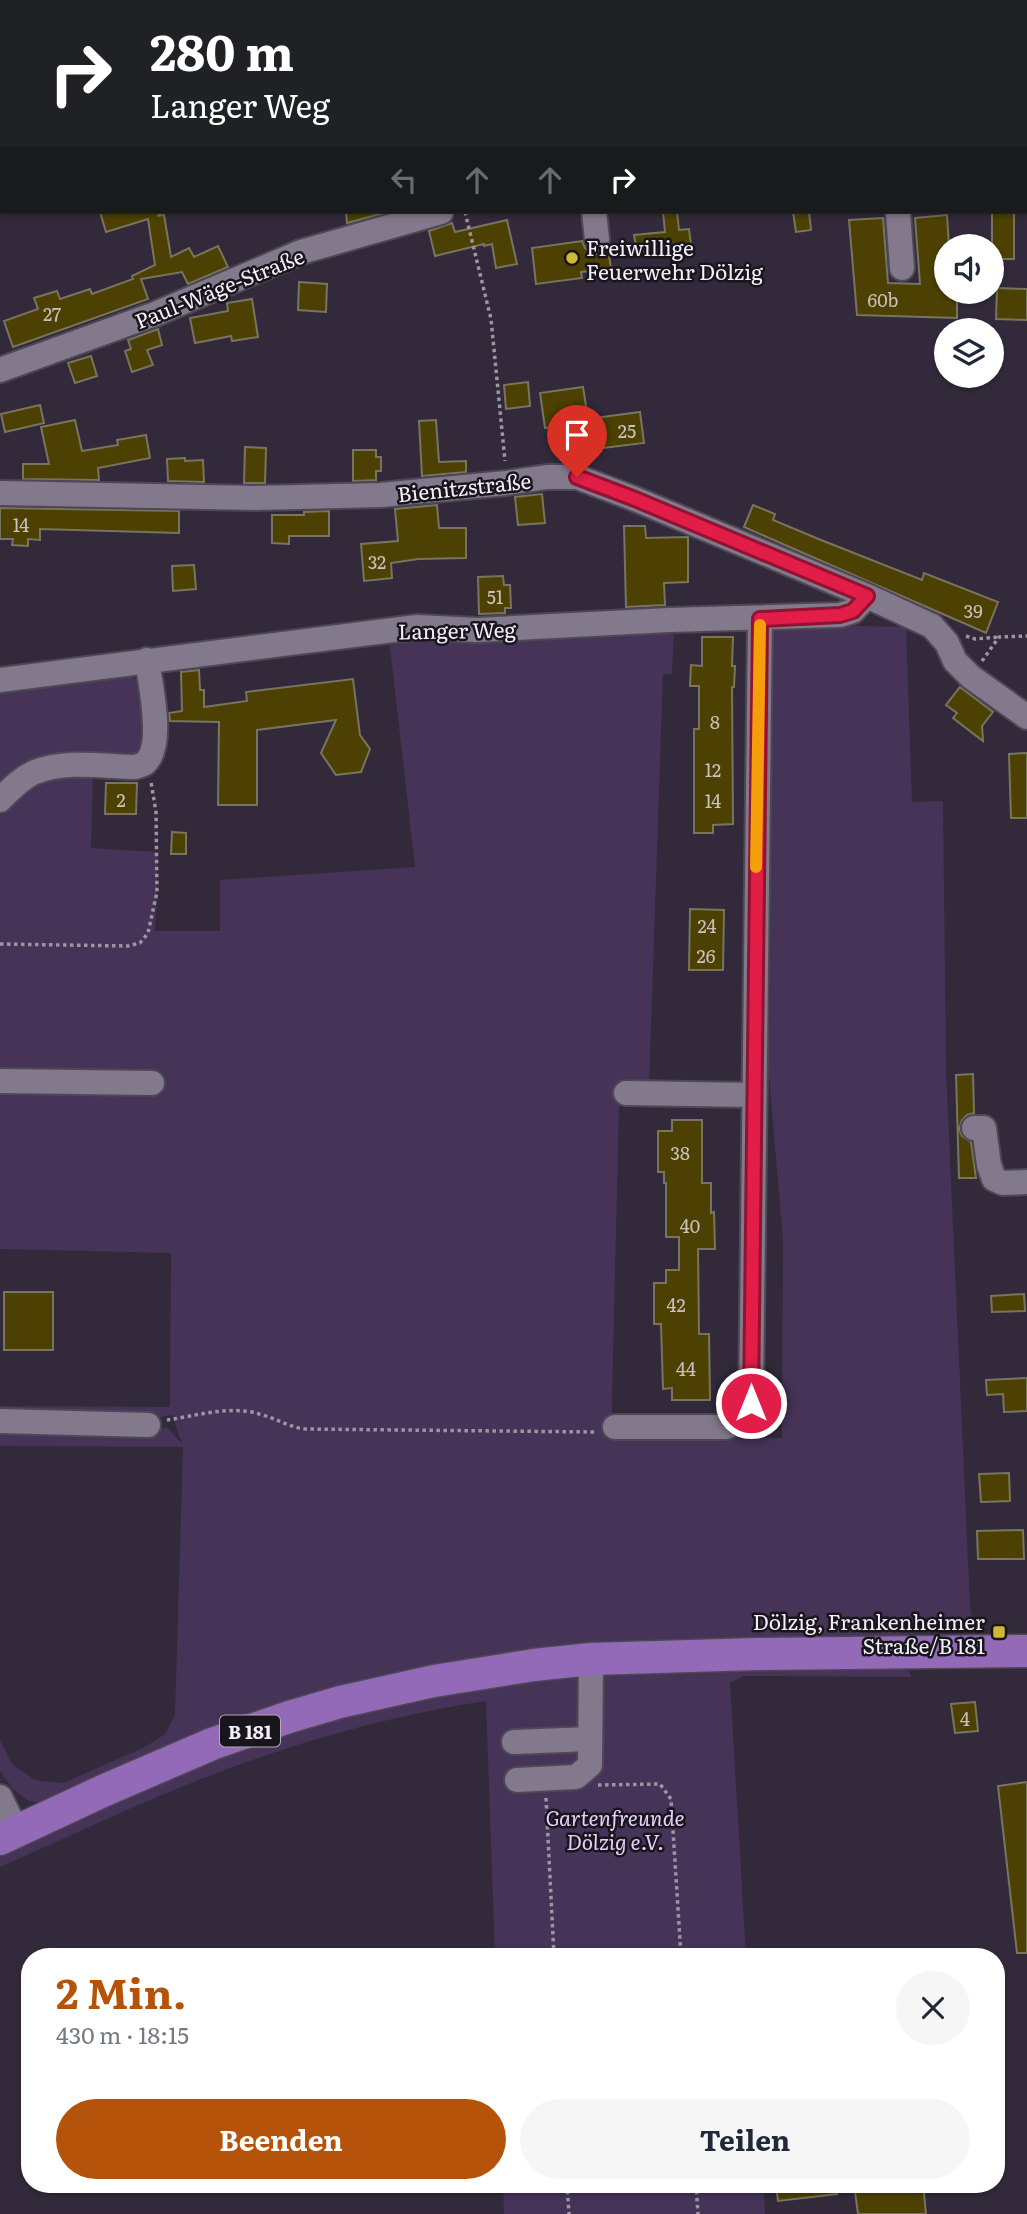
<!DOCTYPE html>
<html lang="de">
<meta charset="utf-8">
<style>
:root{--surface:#fff;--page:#f6f6f7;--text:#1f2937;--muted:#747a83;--accent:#b45309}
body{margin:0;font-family:Literata,serif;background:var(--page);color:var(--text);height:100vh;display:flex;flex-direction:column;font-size:26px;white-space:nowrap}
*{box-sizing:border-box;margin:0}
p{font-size:23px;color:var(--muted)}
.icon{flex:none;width:38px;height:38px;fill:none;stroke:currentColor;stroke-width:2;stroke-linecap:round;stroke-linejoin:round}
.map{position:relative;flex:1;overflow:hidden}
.drawer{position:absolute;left:21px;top:1948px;width:984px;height:245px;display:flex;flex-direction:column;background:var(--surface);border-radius:28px;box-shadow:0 2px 5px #0004}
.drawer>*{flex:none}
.top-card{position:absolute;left:0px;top:0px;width:1027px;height:214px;box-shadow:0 2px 5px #0004;background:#202124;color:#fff;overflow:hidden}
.buttons{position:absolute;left:934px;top:234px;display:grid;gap:14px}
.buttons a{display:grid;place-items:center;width:70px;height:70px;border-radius:50%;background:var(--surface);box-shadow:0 2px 5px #0004;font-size:35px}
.pin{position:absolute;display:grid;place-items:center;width:60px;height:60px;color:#fff;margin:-72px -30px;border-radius:50% 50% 50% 0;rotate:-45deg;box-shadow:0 0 7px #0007}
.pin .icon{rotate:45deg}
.me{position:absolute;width:77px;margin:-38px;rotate:0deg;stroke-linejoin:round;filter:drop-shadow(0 0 5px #0008)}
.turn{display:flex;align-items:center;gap:24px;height:147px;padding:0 35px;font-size:32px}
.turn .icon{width:91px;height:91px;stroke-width:2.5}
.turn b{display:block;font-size:49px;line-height:60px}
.lanes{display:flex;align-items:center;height:66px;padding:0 35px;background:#0003;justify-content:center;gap:35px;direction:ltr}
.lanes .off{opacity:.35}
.round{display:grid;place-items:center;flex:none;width:74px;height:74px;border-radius:37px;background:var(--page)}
.overview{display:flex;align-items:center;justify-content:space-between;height:119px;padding:0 35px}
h1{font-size:42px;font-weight:700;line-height:52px;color:var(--accent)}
.button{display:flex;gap:14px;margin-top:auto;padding:14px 35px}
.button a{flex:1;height:80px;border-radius:42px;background:var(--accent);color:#fff;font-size:28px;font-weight:700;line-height:80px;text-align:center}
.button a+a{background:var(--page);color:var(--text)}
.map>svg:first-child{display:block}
</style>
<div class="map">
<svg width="1027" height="2214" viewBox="0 0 1027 2214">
<rect width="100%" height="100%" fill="#322a3a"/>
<path fill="#463358" d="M 859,626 L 906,627 L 912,802 L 943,801 L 946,1070 L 970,1607 L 973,1624 C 941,1634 906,1633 873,1639 L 582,1647 L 50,1803 L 29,1801 L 13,1789 L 0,1771 L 0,1740 L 12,1764 L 35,1780 L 63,1783 L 145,1747 L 165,1734 L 175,1715 L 183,1447 L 0,1446 L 0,1428 L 151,1431 L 167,1427 L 182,1444 L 172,1415 L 144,1420 L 0,1415 L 0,1406 L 170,1407 L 171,1253 L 0,1249 L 0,808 L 36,777 L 93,771 L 91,848 L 157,852 L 157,892 L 155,931 L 220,931 L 220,880 L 415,867 L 389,638 L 674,627 L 672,674 L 663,674 L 649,1085 L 619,1106 L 611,1439 L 782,1438 L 783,1240 L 768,1063 L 770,1017 L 772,629 Z
M 127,673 L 138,681 L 143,693 L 146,741 L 139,751 L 130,757 L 0,791 L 0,688 Z
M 879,1664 L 909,1671 L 911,1677 L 744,1676 L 730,1683 L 746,1956 L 495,1956 L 486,1701 C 365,1719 248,1757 136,1806 C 90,1826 46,1847 0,1867 L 0,1851 L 276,1733 L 441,1691 L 602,1671 Z
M 503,2184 L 763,2184 L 765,2214 L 504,2214 Z"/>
<path fill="#4c4002" stroke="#787460" stroke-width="2" d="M 100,212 L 160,212 L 160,215 L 157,216 L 164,215 L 171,257 L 189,248 L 194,257 L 218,246 L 228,267 L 188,284 L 182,272 L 141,279 L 148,299 L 13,347 L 4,321 L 38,309 L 34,298 L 57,291 L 60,299 L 90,289 L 92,294 L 133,279 L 132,276 L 155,265 L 148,219 L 106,232 Z
M 346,212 L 388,212 L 347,223 Z
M 663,212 L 677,212 L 679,230 L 689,229 L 691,245 L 637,252 L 634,235 L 665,232 Z
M 793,212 L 809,212 L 811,230 L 796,232 Z
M 992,212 L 1014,212 L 1014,259 L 992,259 Z
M 947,215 L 949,247 L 947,247 L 947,292 L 957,292 L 957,318 L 857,315 L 849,220 L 883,218 L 888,283 L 920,284 L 915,218 Z
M 507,220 L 517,264 L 496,268 L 492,244 L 484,246 L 484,244 L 435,256 L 429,231 L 452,223 L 455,232 Z
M 582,241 L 585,248 L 592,253 L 599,254 L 608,248 L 611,269 L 581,272 L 582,278 L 536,284 L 532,248 Z
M 299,282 L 327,284 L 326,312 L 298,310 Z
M 997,288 L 1027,289 L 1027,320 L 996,319 Z
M 252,299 L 258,337 L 232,341 L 231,336 L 195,343 L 190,318 L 228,311 L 227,303 Z
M 158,329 L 162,345 L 147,350 L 153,365 L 132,372 L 125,351 L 131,349 L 128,340 Z
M 91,356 L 97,376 L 75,383 L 68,363 Z
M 528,382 L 530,406 L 506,409 L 504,385 Z
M 583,387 L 588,419 L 640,412 L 644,443 L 587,450 L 587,454 L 569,457 L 565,425 L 545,428 L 540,393 Z
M 40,405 L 44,423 L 5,432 L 1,414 Z
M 75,420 L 82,451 L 118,445 L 117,440 L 146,435 L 150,458 L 98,468 L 99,480 L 23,479 L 23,464 L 49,464 L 41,427 Z
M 436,420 L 439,462 L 466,461 L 466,472 L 422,476 L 419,421 Z
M 245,447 L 266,448 L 265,483 L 244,483 Z
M 353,450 L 376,450 L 376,457 L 381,457 L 381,471 L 376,471 L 376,480 L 353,481 Z
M 185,458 L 185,461 L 203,460 L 204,482 L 168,481 L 167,459 Z
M 542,494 L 545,523 L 518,525 L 515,497 Z
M 437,505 L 439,528 L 466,528 L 466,558 L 418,559 L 391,563 L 392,578 L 364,581 L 361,544 L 398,541 L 395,509 Z
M 753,505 L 775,514 L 773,520 L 821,540 L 922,580 L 924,573 L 998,602 L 986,633 L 744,527 Z
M 0,508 L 179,511 L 179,533 L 40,529 L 40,540 L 28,539 L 28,546 L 12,545 L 13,539 L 0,539 Z
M 329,511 L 329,536 L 289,536 L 289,544 L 272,543 L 272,515 L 304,515 L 304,512 Z
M 624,526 L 645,526 L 646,538 L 688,537 L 688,582 L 664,583 L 665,605 L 626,607 Z
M 194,565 L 196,589 L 173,591 L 172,566 Z
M 503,576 L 504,585 L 510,585 L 511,608 L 505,608 L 505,613 L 479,614 L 478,577 Z
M 702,637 L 733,637 L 732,666 L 735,666 L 734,687 L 732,687 L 733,824 L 713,825 L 713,833 L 694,833 L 694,729 L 699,729 L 699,686 L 690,686 L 691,665 L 702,666 Z
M 199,670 L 200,690 L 204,690 L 204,707 L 247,701 L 246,692 L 353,679 L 360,735 L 370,749 L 361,772 L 336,775 L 321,753 L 336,720 L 257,730 L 257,805 L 218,805 L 219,722 L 170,721 L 169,713 L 182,711 L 181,672 Z
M 960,687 L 993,712 L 982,726 L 983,741 L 953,718 L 957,713 L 946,705 Z
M 1027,753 L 1027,818 L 1011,818 L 1009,754 Z
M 106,783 L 137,783 L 136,814 L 105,814 Z
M 172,832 L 186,833 L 186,854 L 171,854 Z
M 690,909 L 724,910 L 723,970 L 689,970 Z
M 973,1074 L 974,1113 L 967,1115 L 962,1120 L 959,1129 L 962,1136 L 971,1142 L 976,1178 L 959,1178 L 956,1075 Z
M 672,1120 L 702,1120 L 702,1183 L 711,1183 L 711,1213 L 714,1212 L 715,1249 L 698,1249 L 699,1334 L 709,1334 L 710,1400 L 672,1400 L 672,1388 L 663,1389 L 661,1324 L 654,1324 L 654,1283 L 666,1283 L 666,1270 L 679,1270 L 679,1237 L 666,1237 L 666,1183 L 664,1183 L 664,1172 L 658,1172 L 658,1131 L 672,1131 Z
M 4,1292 L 53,1292 L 53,1350 L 4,1350 Z
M 1024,1294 L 1025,1311 L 992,1312 L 991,1296 Z
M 1027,1378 L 1027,1411 L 1004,1412 L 1003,1394 L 987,1395 L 986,1380 Z
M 1009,1473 L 1010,1501 L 981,1502 L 979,1474 Z
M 1023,1530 L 1024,1559 L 978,1559 L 977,1531 Z
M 975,1702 L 978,1731 L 955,1733 L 951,1704 Z
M 1027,1782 L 1027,1953 L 1017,1953 L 998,1786 Z
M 776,2184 L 836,2184 L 837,2194 L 778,2201 Z
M 854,2184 L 923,2184 L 926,2214 L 858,2214 Z"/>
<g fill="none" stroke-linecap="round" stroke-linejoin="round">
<g stroke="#4e4855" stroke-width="28">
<path id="minor" d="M 446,0 L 446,2
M 1026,169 L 1027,170
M 594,212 L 597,239
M 898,212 L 902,268
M 0,370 L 155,314 L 301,252 L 441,212
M 0,493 L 255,498 L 381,495 L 506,483 L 547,477 L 577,477 L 635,499 L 867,596 L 932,626 L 947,643 L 955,661 L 971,677 L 1027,717
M 0,680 L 417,627 L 477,630 L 669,620 L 840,615 L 853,611 L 867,596
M 0,800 C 10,790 21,778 35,772 C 65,760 102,766 135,767 C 137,766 143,765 145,763 C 165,746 150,683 147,660
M 0,1081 L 152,1083
M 626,1093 L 753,1095
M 974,1128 L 984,1128 L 989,1165 L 994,1179 L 1003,1183 L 1027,1182
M 0,1421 L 148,1425
M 615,1427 L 726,1427 C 740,1422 745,1416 751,1403 L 760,619
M 514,1742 L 590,1739
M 517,1780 L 576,1777 L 590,1765 L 591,1659
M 0,1797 L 17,1832"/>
</g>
<g stroke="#4e4855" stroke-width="35">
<path id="major" d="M 0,1839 L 105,1790 L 212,1744 L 289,1717 L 340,1702 L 434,1681 L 534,1665 L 591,1659 L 757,1654 L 1027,1651"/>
</g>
<path stroke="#9c95a2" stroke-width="3.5" stroke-dasharray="3.5 3.5" stroke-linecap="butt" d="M 465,212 L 491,319 L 505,461
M 966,636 L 975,639 L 999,637
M 982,661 L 999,637 L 1027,636
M 0,944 L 128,946 L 140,943 L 148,933 L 157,892 L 156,812 L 151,782
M 167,1420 C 195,1416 231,1405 259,1414 C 276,1418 288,1427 305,1429 L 596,1432
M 598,1785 L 660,1784 L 671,1799 L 681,1956
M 546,1798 L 554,1956
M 567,2184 L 569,2214
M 696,2184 L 698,2214"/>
<use href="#minor" stroke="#82798c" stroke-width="24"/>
<use href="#major" stroke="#936ab7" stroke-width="32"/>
</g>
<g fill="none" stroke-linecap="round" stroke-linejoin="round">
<g stroke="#92132f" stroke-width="18">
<path id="route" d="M 577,477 L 635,499 L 867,596 L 853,611 L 840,615 L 760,619 L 751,1403"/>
</g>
<use href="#route" stroke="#e11d48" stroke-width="12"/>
<path stroke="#f59e0b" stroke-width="12" d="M 756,867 L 760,625"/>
</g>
<g fill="#d1b736" stroke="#18151c" stroke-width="2.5">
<circle cx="572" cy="258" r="7"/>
<rect x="992" y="1625" width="14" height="14" rx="3.5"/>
</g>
<g text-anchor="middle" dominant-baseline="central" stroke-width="5" stroke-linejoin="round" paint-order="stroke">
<g font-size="18" fill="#c9c2ba">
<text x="883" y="299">60b</text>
<text x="52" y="313">27</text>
<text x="627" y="430">25</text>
<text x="21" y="524">14</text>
<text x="377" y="561">32</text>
<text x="495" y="596">51</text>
<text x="973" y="610">39</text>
<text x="715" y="721">8</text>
<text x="713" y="769">12</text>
<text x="121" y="799">2</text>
<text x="713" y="800">14</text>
<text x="707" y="925">24</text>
<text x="706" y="955">26</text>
<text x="680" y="1152">38</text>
<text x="690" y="1225">40</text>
<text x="676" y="1304">42</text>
<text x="686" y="1368">44</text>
<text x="965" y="1718">4</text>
</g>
<rect fill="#18151c" stroke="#b1adb6" stroke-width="2" x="220" y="1715.5" width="60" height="31" rx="5"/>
<g font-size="19" font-weight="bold" fill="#f3eef8">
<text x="250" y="1731">B 181</text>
</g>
<g font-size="21" fill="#f3eef8" stroke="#18151c" text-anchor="start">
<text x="586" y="246">Freiwillige<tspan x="586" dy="24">Feuerwehr Dölzig</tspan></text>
<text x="985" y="1620" text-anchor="end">Dölzig, Frankenheimer<tspan x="985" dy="24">Straße/B 181</tspan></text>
</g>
<g font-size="21" fill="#f3eef8" stroke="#18151c">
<text transform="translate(219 287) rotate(-22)">Paul-Wäge-Straße</text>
<text transform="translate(464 486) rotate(-6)">Bienitzstraße</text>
<text transform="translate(457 629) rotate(-1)">Langer Weg</text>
</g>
<g font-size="21" font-style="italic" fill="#e5d0fc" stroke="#18151c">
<text x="615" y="1816">Gartenfreunde<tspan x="615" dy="24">Dölzig e.V.</tspan></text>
</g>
</g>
</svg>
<div class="buttons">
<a><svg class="icon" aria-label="sound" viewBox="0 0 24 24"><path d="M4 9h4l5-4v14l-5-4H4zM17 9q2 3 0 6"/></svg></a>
<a><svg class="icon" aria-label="layers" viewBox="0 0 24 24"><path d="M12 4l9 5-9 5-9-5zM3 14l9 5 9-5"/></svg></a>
</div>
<div class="pin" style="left:577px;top:477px;background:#d93025"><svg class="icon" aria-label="arrive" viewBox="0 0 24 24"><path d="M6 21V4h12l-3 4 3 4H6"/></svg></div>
<svg class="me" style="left:751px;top:1403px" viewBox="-20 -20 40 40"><circle r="17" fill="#e11d48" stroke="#fff" stroke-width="3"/><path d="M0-11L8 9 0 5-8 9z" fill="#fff"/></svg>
<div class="top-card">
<div class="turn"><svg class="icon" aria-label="right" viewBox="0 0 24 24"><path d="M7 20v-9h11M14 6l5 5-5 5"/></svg><div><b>280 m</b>Langer Weg</div></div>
<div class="lanes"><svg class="icon off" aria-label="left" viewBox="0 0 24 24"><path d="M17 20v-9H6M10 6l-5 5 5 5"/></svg><svg class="icon off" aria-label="ahead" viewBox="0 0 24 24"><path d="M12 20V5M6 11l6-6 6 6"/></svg><svg class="icon off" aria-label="ahead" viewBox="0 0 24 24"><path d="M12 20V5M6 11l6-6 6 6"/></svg><svg class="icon" aria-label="right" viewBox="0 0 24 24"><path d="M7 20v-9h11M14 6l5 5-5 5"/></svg></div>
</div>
<section class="drawer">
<div class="overview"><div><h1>2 Min.</h1><p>430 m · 18:15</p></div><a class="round"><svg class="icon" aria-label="close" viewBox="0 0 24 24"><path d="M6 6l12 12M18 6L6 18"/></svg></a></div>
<div class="button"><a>Beenden</a><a>Teilen</a></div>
</section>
</div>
